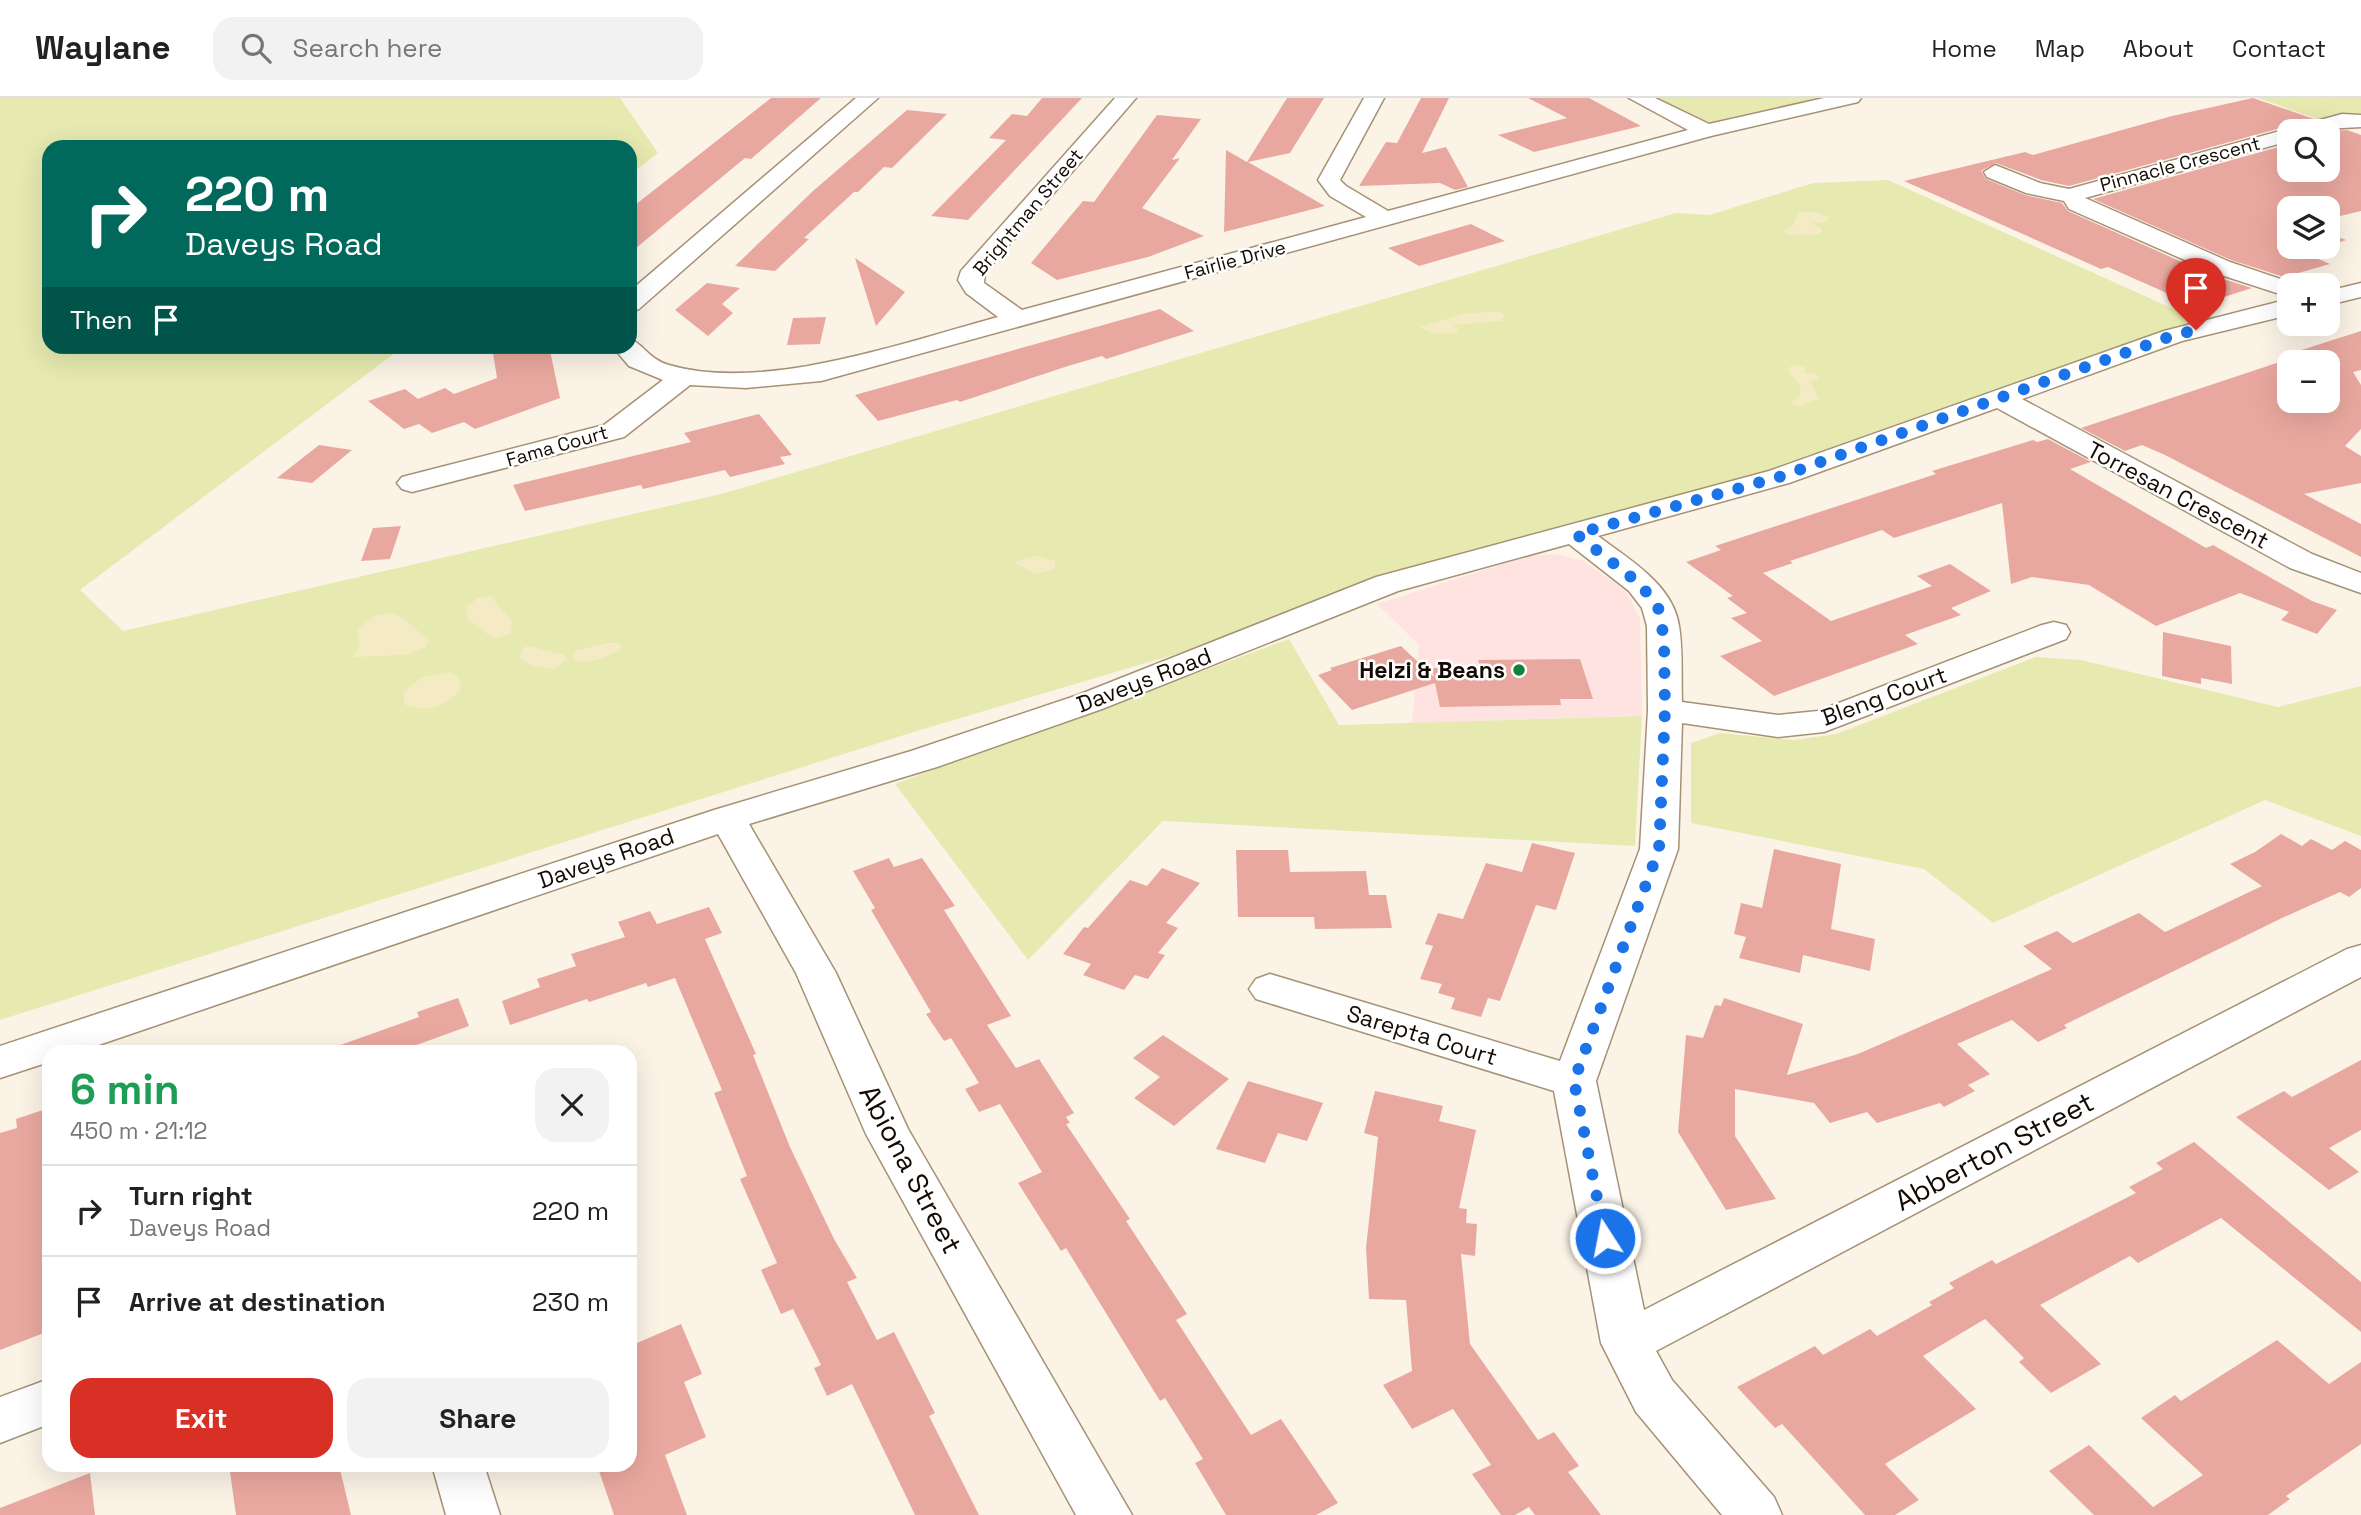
<!DOCTYPE html>
<meta charset="utf-8">
<style>
:root{--surface:#fff;--page:#f2f2f2;--text:#222;--muted:#767676;--line:#e0e0e0;--accent:#d93025}
body{margin:0;font-family:"Space Grotesk",sans-serif;background:var(--page);color:var(--text);height:100vh;display:flex;flex-direction:column;font-size:26px;white-space:nowrap}
*{box-sizing:border-box;margin:0}
p{font-size:23px;color:var(--muted)}
.icon{flex:none;width:38px;height:38px;fill:none;stroke:currentColor;stroke-width:2;stroke-linecap:round;stroke-linejoin:round}
.map{position:relative;flex:1;overflow:hidden}
.details{position:absolute;left:42px;top:947px;width:595px;height:427px;display:flex;flex-direction:column;background:var(--surface);border-radius:21px;box-shadow:0 7px 28px #0002}
.details>*{flex:none}
.guide{position:absolute;left:42px;top:42px;width:595px;height:214px;border-radius:21px;box-shadow:0 7px 28px #0002;background:#00695c;color:#fff;overflow:hidden}
.buttons{position:absolute;left:2277px;top:21px;display:grid;gap:14px}
.buttons a{display:grid;place-items:center;width:63px;height:63px;border-radius:14px;background:var(--surface);box-shadow:0 7px 28px #0002;font-size:35px}
.pin{position:absolute;display:grid;place-items:center;width:60px;height:60px;color:#fff;margin:-72px -30px;border-radius:50% 50% 50% 0;rotate:-45deg;box-shadow:0 0 7px #0007}
.pin .icon{rotate:45deg}
.me{position:absolute;width:77px;margin:-38px;rotate:349deg;stroke-linejoin:round;filter:drop-shadow(0 0 5px #0008)}
.turn{display:flex;align-items:center;gap:24px;height:147px;padding:0 28px;font-size:32px}
.turn .icon{width:91px;height:91px;stroke-width:2.5}
.turn b{display:block;font-size:49px;line-height:60px}
.then{display:flex;align-items:center;height:66px;padding:0 28px;background:#0003;gap:14px;font-size:26px}
.round{display:grid;place-items:center;flex:none;width:74px;height:74px;border-radius:21px;background:var(--page)}
.head{display:flex;align-items:center;justify-content:space-between;height:119px;padding:0 28px}
h1{font-size:42px;font-weight:700;line-height:52px;color:#1e9e55}
.action{display:flex;gap:14px;margin-top:auto;padding:14px 28px}
.action a{flex:1;height:80px;border-radius:21px;background:var(--accent);color:#fff;font-size:28px;font-weight:700;line-height:80px;text-align:center}
.action a+a{background:var(--page);color:var(--text)}
ul{padding:0;list-style:none}
li{display:flex;align-items:center;gap:21px;height:91px;padding:0 28px;border-top:2px solid var(--line)}
li div{flex:1}
li b{display:block;font-size:26px}
li em{font-style:normal}
header{display:flex;align-items:center;gap:42px;box-sizing:border-box;height:98px;padding:0 35px;background:var(--surface);border-bottom:2px solid var(--line)}
header strong{font-size:33px}
nav{display:flex;gap:38px;margin-inline-start:auto;font-size:24px}
.search{width:490px;height:63px;background:var(--page);display:flex;align-items:center;gap:18px;box-sizing:border-box;padding:0 24px;border-radius:21px;color:var(--muted);font-size:26px}
.map>svg:first-child{display:block}
</style>
<header>
<strong>Waylane</strong>
<div class="search"><svg class="icon" aria-label="search" viewBox="0 0 24 24"><circle cx="10" cy="10" r="6"/><path d="M15 15l6 6"/></svg>Search here</div>
<nav><a>Home</a><a>Map</a><a>About</a><a>Contact</a></nav>
</header>
<div class="map">
<svg width="2361" height="1417" viewBox="0 0 2361 1417">
<rect width="100%" height="100%" fill="#fcf3e7"/>
<path fill="#fee3e1" d="M 1556,456 L 1584,463 L 1626,493 L 1640,521 L 1642,618 L 1412,625 L 1419,547 L 1377,506 L 1528,458 Z"/>
<path fill="#e6eab0" d="M 0,0 L 620,0 L 658,55 L 630,77 L 630,49 L 49,49 L 49,248 L 403,249 L 80,492 L 123,533 L 725,395 L 1676,115 L 1709,117 L 1813,85 L 1888,82 L 2200,223 L 1791,374 L 920,632 L 0,922 Z
M 1639,0 L 1849,0 L 1707,33 Z
M 2258,0 L 2361,0 L 2361,15 L 2326,24 Z
M 1289,541 L 1339,627 L 1642,618 L 1635,748 L 1163,723 L 1028,862 L 895,686 Z
M 2036,559 L 2081,562 L 2278,609 L 2361,588 L 2361,738 L 2265,702 L 1993,825 L 1924,771 L 1691,725 L 1691,645 L 1720,635 L 1794,642 L 1836,636 Z"/>
<path fill="#f4ebc5" d="M 1798,114 L 1814,114 L 1829,119 L 1826,124 L 1811,125 L 1821,130 L 1822,134 L 1818,136 L 1791,137 L 1783,134 L 1794,127 Z
M 1500,214 L 1504,217 L 1502,223 L 1453,227 L 1459,233 C 1445,238 1432,237 1420,229 L 1466,215 Z
M 1792,267 L 1806,269 L 1804,275 L 1815,275 L 1819,280 L 1810,284 L 1819,301 L 1800,308 L 1790,306 L 1801,295 L 1800,287 L 1787,273 Z
M 1036,458 L 1055,463 L 1055,471 L 1035,476 L 1014,464 Z
M 491,498 L 513,525 L 510,536 L 494,541 L 468,521 L 466,509 L 478,500 Z
M 391,515 L 403,520 L 429,543 L 425,550 L 403,557 L 353,559 L 360,546 L 357,532 L 376,517 Z
M 607,545 L 619,545 L 622,549 C 610,559 592,565 577,564 L 573,558 L 575,553 Z
M 529,548 L 564,557 L 566,562 L 554,571 L 532,568 L 520,560 L 523,550 Z
M 448,574 C 457,577 460,581 461,590 C 451,607 422,617 404,606 L 404,594 L 422,579 Z"/>
<path fill="#e9a89f" fill-rule="evenodd" d="M 771,0 L 821,0 L 751,61 L 745,60 L 630,155 L 630,111 Z
M 1042,0 L 1082,0 L 968,122 L 931,118 L 1006,42 L 989,40 L 1012,16 L 1027,18 Z
M 1287,0 L 1324,0 L 1290,55 L 1248,64 L 1325,108 L 1224,134 L 1226,52 L 1247,64 Z
M 1421,0 L 1449,0 L 1422,55 L 1446,49 L 1468,89 L 1455,92 L 1440,85 L 1359,88 L 1386,44 L 1397,45 Z
M 1528,0 L 1589,0 L 1641,28 L 1534,54 L 1498,37 L 1567,20 Z
M 2253,0 L 2314,21 L 2069,88 L 2041,82 L 1996,65 L 1981,73 L 1986,81 L 2025,97 L 2062,105 L 2068,113 L 2211,177 L 2252,190 L 2196,208 L 2108,169 L 2101,171 L 1904,83 L 2025,54 L 2033,57 L 2172,18 Z
M 907,12 L 947,16 L 892,70 L 884,69 L 858,94 L 854,94 L 804,140 L 809,141 L 775,173 L 735,168 L 813,93 Z
M 1157,17 L 1201,21 L 1172,62 L 1180,60 L 1142,110 L 1204,138 L 1148,159 L 1057,182 L 1031,165 L 1083,103 L 1094,104 Z
M 2347,32 L 2361,37 L 2361,113 L 2328,121 L 2328,110 L 2289,110 L 2289,149 L 2328,149 L 2328,135 L 2346,142 L 2307,156 L 2330,166 L 2284,179 L 2231,162 L 2093,101 L 2289,46 L 2289,72 L 2328,72 L 2328,33 Z
M 1471,126 L 1505,143 L 1419,168 L 1388,150 Z
M 855,160 L 905,194 L 876,228 Z
M 707,185 L 740,190 L 722,206 L 733,215 L 708,238 L 675,212 Z
M 1160,211 L 1194,233 L 1106,261 L 1102,258 L 1068,268 L 960,304 L 957,302 L 878,323 L 855,297 Z
M 826,219 L 820,246 L 787,247 L 793,220 Z
M 2361,233 L 2361,272 L 2353,274 L 2361,287 L 2361,331 L 2345,348 L 2361,358 L 2361,385 L 2304,396 L 2361,426 L 2361,459 L 2165,357 L 2142,347 L 2125,353 L 2081,330 L 2298,258 L 2292,255 ZM 2289,264 L 2328,264 L 2328,303 L 2289,303 Z
M 509,248 L 549,248 L 560,300 L 475,331 L 464,324 L 432,335 L 419,326 L 404,331 L 368,303 L 405,291 L 418,301 L 445,290 L 454,296 L 497,280 L 493,255 L 510,253 Z
M 759,316 L 792,357 L 780,359 L 785,366 L 730,379 L 725,372 L 643,391 L 641,387 L 525,413 L 513,387 L 691,344 L 684,335 Z
M 2048,341 L 2091,364 L 2070,371 L 2206,450 L 2213,447 L 2312,503 L 2337,512 L 2317,536 L 2281,522 L 2289,514 L 2240,495 L 2156,528 L 2089,487 L 2032,479 L 2011,486 L 2002,405 L 1894,440 L 1882,432 L 1790,463 L 1793,465 L 1763,475 L 1831,523 L 1932,488 L 1917,478 L 1950,466 L 1991,493 L 1951,510 L 1961,517 L 1905,537 L 1918,546 L 1774,598 L 1720,558 L 1762,543 L 1731,520 L 1747,515 L 1727,500 L 1733,498 L 1686,464 L 1721,452 L 1715,448 L 1936,376 L 1932,373 L 2033,342 L 2037,344 Z
M 319,347 L 352,352 L 312,385 L 277,380 Z
M 401,428 L 390,461 L 361,463 L 373,430 Z
M 2163,534 L 2231,548 L 2232,586 L 2201,580 L 2201,586 L 2162,578 Z
M 1401,548 L 1434,579 L 1432,570 L 1480,569 L 1478,562 L 1580,561 L 1593,601 L 1560,601 L 1561,607 L 1440,609 L 1435,585 L 1352,612 L 1318,577 L 1332,572 L 1330,570 Z
M 2281,736 L 2302,748 L 2311,741 L 2332,752 L 2345,743 L 2361,752 L 2361,790 L 2349,799 L 2340,794 L 2282,820 L 2064,927 L 2067,930 L 2038,944 L 2012,922 L 1957,946 L 1990,976 L 1968,987 L 1975,993 L 1944,1009 L 1940,1005 L 1877,1025 L 1867,1014 L 1830,1025 L 1814,1005 L 1735,991 L 1735,1038 L 1776,1101 L 1726,1112 L 1678,1034 L 1686,937 L 1703,940 L 1715,907 L 1721,908 L 1724,900 L 1803,926 L 1787,977 L 1858,956 L 2052,871 L 2023,848 L 2057,833 L 2073,845 L 2139,815 L 2165,834 L 2262,788 L 2230,766 L 2255,754 Z
M 1532,745 L 1575,755 L 1556,812 L 1536,807 L 1500,903 L 1488,900 L 1481,919 L 1451,911 L 1455,900 L 1438,895 L 1442,886 L 1420,881 L 1433,848 L 1425,846 L 1438,815 L 1463,821 L 1486,765 L 1522,774 Z
M 1774,751 L 1841,766 L 1831,831 L 1875,841 L 1870,873 L 1803,857 L 1800,875 L 1739,860 L 1746,839 L 1734,836 L 1741,805 L 1762,810 Z
M 1236,752 L 1288,752 L 1290,774 L 1366,773 L 1369,797 L 1386,797 L 1392,830 L 1315,831 L 1314,819 L 1238,819 Z
M 889,760 L 894,769 L 922,760 L 955,808 L 944,812 L 1011,918 L 987,927 L 1016,970 L 1039,961 L 1074,1015 L 1066,1019 L 1070,1025 L 1066,1026 L 1130,1121 L 1126,1123 L 1187,1216 L 1176,1222 L 1251,1337 L 1281,1321 L 1338,1405 L 1316,1417 L 1226,1417 L 1195,1365 L 1203,1361 L 1165,1300 L 1160,1303 L 1066,1150 L 1061,1153 L 1018,1085 L 1042,1074 L 1000,1006 L 979,1014 L 965,991 L 979,985 L 951,940 L 944,943 L 926,916 L 931,914 L 871,812 L 875,810 L 853,773 Z
M 1162,770 L 1200,785 L 1166,825 L 1178,830 L 1158,855 L 1165,857 L 1148,881 L 1135,877 L 1124,892 L 1083,877 L 1091,866 L 1063,856 L 1084,829 L 1088,830 L 1130,782 L 1147,788 Z
M 709,809 L 722,835 L 705,841 L 756,956 L 753,957 L 790,1049 L 834,1141 L 857,1180 L 847,1184 L 877,1242 L 894,1234 L 935,1315 L 929,1318 L 979,1417 L 915,1417 L 852,1286 L 827,1298 L 814,1270 L 821,1267 L 793,1211 L 781,1216 L 761,1172 L 777,1165 L 740,1081 L 747,1078 L 714,995 L 722,992 L 675,880 L 648,889 L 646,885 L 589,904 L 587,901 L 510,927 L 502,903 L 540,889 L 537,881 L 576,868 L 571,856 L 625,839 L 618,824 L 650,813 L 657,826 Z
M 458,900 L 469,928 L 397,954 L 332,954 L 332,950 L 419,919 L 417,914 Z
M 1163,937 L 1229,981 L 1174,1028 L 1134,1000 L 1160,979 L 1133,960 Z
M 2361,962 L 2361,1032 L 2329,1050 L 2359,1074 L 2329,1092 L 2236,1019 L 2284,993 L 2292,999 Z
M 1248,983 L 1323,1005 L 1307,1043 L 1278,1035 L 1265,1065 L 1216,1051 Z
M 1375,993 L 1443,1008 L 1439,1023 L 1476,1032 L 1459,1110 L 1467,1111 L 1466,1125 L 1477,1126 L 1475,1158 L 1461,1156 L 1470,1246 L 1538,1342 L 1554,1334 L 1579,1368 L 1568,1374 L 1601,1417 L 1535,1417 L 1529,1409 L 1515,1417 L 1501,1417 L 1472,1376 L 1491,1367 L 1453,1311 L 1412,1331 L 1383,1287 L 1412,1273 L 1406,1202 L 1369,1201 L 1366,1150 L 1378,1039 L 1364,1035 Z
M 49,1010 L 49,1233 L 0,1252 L 0,1035 L 17,1030 L 16,1021 Z
M 2194,1044 L 2361,1184 L 2361,1234 L 2221,1120 L 2138,1165 L 2130,1158 L 2040,1207 L 2101,1266 L 2051,1295 L 2019,1264 L 2024,1260 L 1985,1221 L 1923,1258 L 1976,1311 L 1885,1366 L 1919,1402 L 1895,1417 L 1865,1417 L 1782,1326 L 1775,1330 L 1737,1289 L 1815,1248 L 1823,1257 L 1870,1231 L 1877,1238 L 1932,1207 L 1929,1204 L 1954,1190 L 1949,1185 L 1992,1162 L 1996,1166 L 2136,1095 L 2129,1089 L 2163,1071 L 2156,1065 Z
M 681,1226 L 702,1276 L 684,1284 L 706,1339 L 665,1357 L 687,1417 L 614,1417 L 597,1367 L 630,1367 L 630,1248 Z
M 2277,1242 L 2329,1286 L 2361,1264 L 2361,1346 L 2286,1398 L 2290,1401 L 2268,1417 L 2094,1417 L 2049,1373 L 2089,1347 L 2153,1409 L 2203,1377 L 2141,1320 L 2175,1297 L 2181,1303 Z
M 229,1367 L 339,1367 L 351,1417 L 236,1417 Z
M 90,1375 L 95,1417 L 0,1417 L 0,1410 Z"/>
<g fill="none" stroke-linecap="round" stroke-linejoin="round">
<g stroke="#a69175" stroke-width="3">
<path id="minor" d="M 856,0 L 878,0 L 639,211 L 630,214 L 630,193 Z
M 1115,0 L 1136,0 L 985,175 L 984,185 L 1022,212 L 1366,119 L 1330,98 L 1318,82 L 1364,0 L 1384,0 L 1340,82 L 1346,88 L 1388,113 L 1688,32 L 1629,0 L 1655,0 L 1709,26 L 1824,0 L 1861,0 L 1858,4 L 1711,38 L 821,283 L 746,290 L 690,287 L 624,339 L 412,394 L 402,391 L 397,385 L 402,379 L 604,327 L 663,282 L 629,268 L 612,248 L 630,248 L 630,241 C 643,246 650,262 669,267 C 764,295 905,244 998,219 L 966,195 L 958,182 L 961,173 Z
M 2342,16 L 2361,17 L 2361,29 L 2289,33 L 2289,43 L 2085,100 L 2230,164 L 2298,187 L 2289,187 L 2289,199 L 2212,174 L 2069,111 L 2064,103 L 2026,95 L 1987,79 L 1984,74 L 1995,67 L 2040,85 L 2069,91 Z
M 2361,185 L 2361,199 L 2328,207 L 2328,193 Z
M 2289,201 L 2289,217 L 2182,243 L 2022,301 L 2312,456 L 2361,475 L 2361,495 L 2290,470 L 1997,310 L 1789,385 L 1598,438 C 1628,461 1673,486 1679,528 C 1683,552 1681,579 1682,604 L 1778,617 L 1818,613 L 2042,527 L 2054,524 L 2066,527 L 2070,534 L 2066,541 L 1824,634 L 1778,639 L 1682,625 L 1678,751 L 1596,983 L 1644,1212 L 2347,851 L 2361,847 L 2361,879 L 1656,1253 L 1672,1282 L 1774,1399 L 1782,1417 L 1722,1417 L 1636,1314 L 1601,1245 L 1554,993 L 1256,901 L 1249,891 L 1256,881 L 1270,876 L 1560,963 L 1640,751 L 1648,612 L 1647,528 L 1642,510 L 1629,493 L 1569,446 L 1398,493 L 1102,611 L 937,669 L 749,726 L 836,875 L 908,1031 L 1132,1417 L 1076,1417 L 866,1036 L 796,875 L 718,736 L 78,954 L 49,954 L 49,964 L 0,980 L 0,948 L 714,712 L 911,653 L 1078,597 L 1376,479 L 1769,373 L 2164,233 Z
M 49,1281 L 49,1326 L 0,1345 L 0,1299 Z
M 432,1367 L 484,1367 L 500,1417 L 446,1417 Z"/>
</g>
<use href="#minor" fill="#fff" fill-rule="evenodd"/>
</g>
<g fill="none" stroke-linecap="round" stroke-linejoin="round">
<path stroke="#1a73e8" stroke-width="12" stroke-dasharray="0 21.6" d="M 1605,1140 L 1574,983 L 1659,751 L 1665,612 L 1664,540 L 1658,509 L 1640,486 L 1576,436 L 1779,379 L 2172,238 L 2196,232"/>
</g>
<circle fill="#108239" stroke="#fff" stroke-width="2.5" cx="1519" cy="572" r="7"/>
<g text-anchor="middle" dominant-baseline="central" stroke-width="5" stroke-linejoin="round" paint-order="stroke">
<g font-size="19" fill="#130b03" stroke="#fff">
<text transform="translate(2180 66) rotate(-15)">Pinnacle Crescent</text>
<text transform="translate(1028 114) rotate(-50)">Brightman Street</text>
<text transform="translate(1235 162) rotate(-15)">Fairlie Drive</text>
<text transform="translate(557 348) rotate(-16)">Fama Court</text>
</g>
<g font-size="23" fill="#130b03" stroke="#fff">
<text transform="translate(2178 397) rotate(28)">Torresan Crescent</text>
<text transform="translate(1144 582) rotate(-21)">Daveys Road</text>
<text transform="translate(1884 598) rotate(-20)">Bleng Court</text>
<text transform="translate(606 760) rotate(-19)">Daveys Road</text>
<text transform="translate(1422 937) rotate(17)">Sarepta Court</text>
</g>
<g font-size="23" font-weight="bold" fill="#130b03" stroke="#fff" text-anchor="end">
<text x="1505" y="572">Helzi &amp; Beans</text>
</g>
<g font-size="28" fill="#130b03" stroke="#fff">
<text transform="translate(1994 1053) rotate(-28)">Abberton Street</text>
<text transform="translate(911 1071) rotate(62)">Abiona Street</text>
</g>
</g>
</svg>
<div class="buttons">
<a><svg class="icon" aria-label="search" viewBox="0 0 24 24"><circle cx="10" cy="10" r="6"/><path d="M15 15l6 6"/></svg></a>
<a><svg class="icon" aria-label="layers" viewBox="0 0 24 24"><path d="M12 4l9 5-9 5-9-5zM3 14l9 5 9-5"/></svg></a>
<a>+</a>
<a>−</a>
</div>
<div class="pin" style="left:2196px;top:232px;background:#d93025"><svg class="icon" aria-label="arrive" viewBox="0 0 24 24"><path d="M6 21V4h12l-3 4 3 4H6"/></svg></div>
<svg class="me" style="left:1605px;top:1140px" viewBox="-20 -20 40 40"><circle r="17" fill="#1a73e8" stroke="#fff" stroke-width="3"/><path d="M0-11L8 9 0 5-8 9z" fill="#fff"/></svg>
<div class="guide">
<div class="turn"><svg class="icon" aria-label="right" viewBox="0 0 24 24"><path d="M7 20v-9h11M14 6l5 5-5 5"/></svg><div><b>220 m</b>Daveys Road</div></div>
<div class="then">Then<svg class="icon" aria-label="arrive" viewBox="0 0 24 24"><path d="M6 21V4h12l-3 4 3 4H6"/></svg></div>
</div>
<section class="details">
<div class="head"><div><h1>6 min</h1><p>450 m · 21:12</p></div><a class="round"><svg class="icon" aria-label="close" viewBox="0 0 24 24"><path d="M6 6l12 12M18 6L6 18"/></svg></a></div>
<ul>
<li><svg class="icon" aria-label="right" viewBox="0 0 24 24"><path d="M7 20v-9h11M14 6l5 5-5 5"/></svg><div><b>Turn right</b><p>Daveys Road</p></div><em>220 m</em></li>
<li><svg class="icon" aria-label="arrive" viewBox="0 0 24 24"><path d="M6 21V4h12l-3 4 3 4H6"/></svg><div><b>Arrive at destination</b></div><em>230 m</em></li>
</ul>
<div class="action"><a>Exit</a><a>Share</a></div>
</section>
</div>
